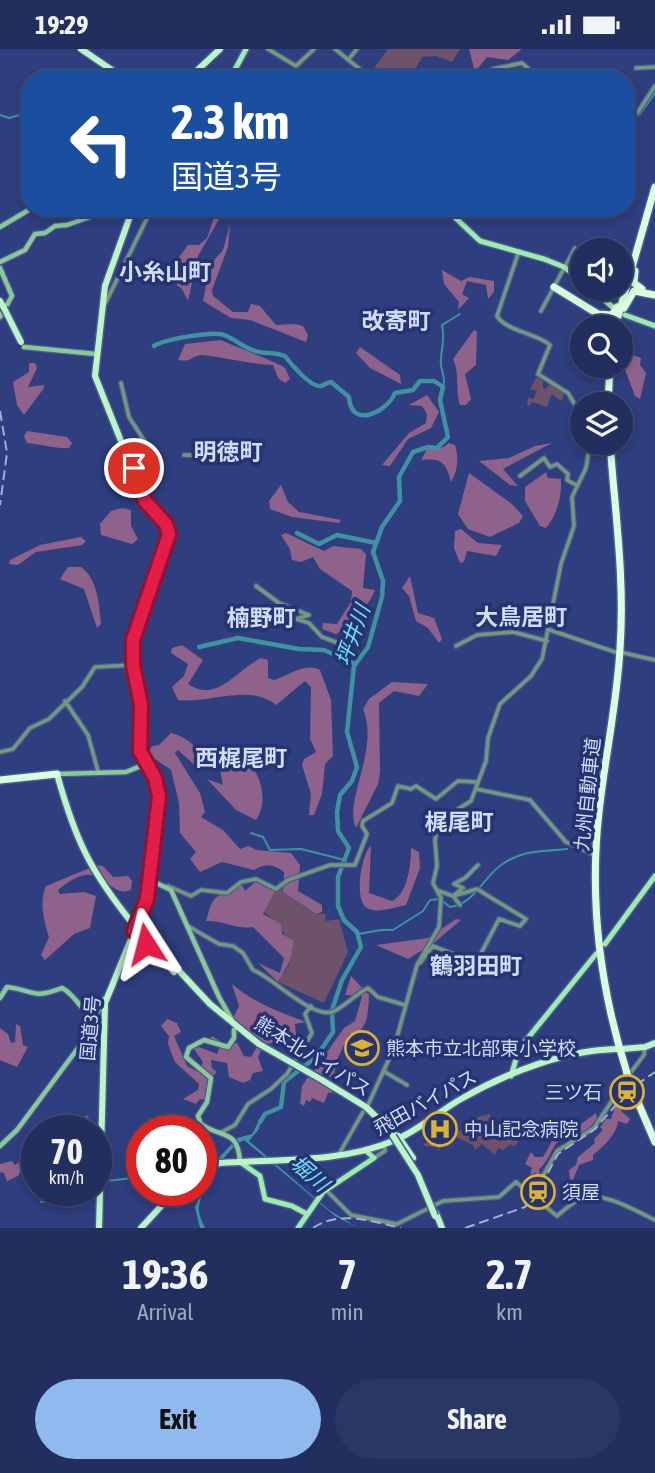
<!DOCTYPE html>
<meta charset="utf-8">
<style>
:root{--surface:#222e5e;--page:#2a3664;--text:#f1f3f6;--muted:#a2a8bc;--line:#3f4a73;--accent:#90b9f0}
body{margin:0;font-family:"Asap Condensed","Noto Sans JP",sans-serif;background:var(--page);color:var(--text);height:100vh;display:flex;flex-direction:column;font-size:26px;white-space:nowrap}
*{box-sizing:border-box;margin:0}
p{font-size:23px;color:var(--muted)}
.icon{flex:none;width:38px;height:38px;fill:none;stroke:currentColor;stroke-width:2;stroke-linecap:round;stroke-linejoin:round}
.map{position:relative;height:1179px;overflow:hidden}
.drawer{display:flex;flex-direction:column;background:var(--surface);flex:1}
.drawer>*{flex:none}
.hud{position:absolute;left:21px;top:21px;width:614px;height:147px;border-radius:28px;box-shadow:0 4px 10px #0003,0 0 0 2px var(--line);background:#1a4fa0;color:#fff;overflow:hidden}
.fabs{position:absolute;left:570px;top:189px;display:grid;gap:14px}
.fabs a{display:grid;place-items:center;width:63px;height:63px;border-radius:50%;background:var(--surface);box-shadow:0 4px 10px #0003,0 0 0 2px var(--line);font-size:35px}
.speed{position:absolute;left:21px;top:1066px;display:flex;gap:14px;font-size:35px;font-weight:700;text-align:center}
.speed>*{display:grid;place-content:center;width:91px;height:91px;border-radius:50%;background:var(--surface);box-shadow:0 4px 10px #0003,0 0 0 2px var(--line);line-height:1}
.speed small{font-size:18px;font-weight:400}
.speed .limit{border:10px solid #d22;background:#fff;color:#111}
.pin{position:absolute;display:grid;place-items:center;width:60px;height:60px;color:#fff;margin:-30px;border:4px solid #fff;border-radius:50%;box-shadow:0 2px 7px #0007}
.me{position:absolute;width:77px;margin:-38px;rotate:351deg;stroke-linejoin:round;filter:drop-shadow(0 0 5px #0008)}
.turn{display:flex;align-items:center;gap:24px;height:147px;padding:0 35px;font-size:32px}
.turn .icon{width:91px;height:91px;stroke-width:2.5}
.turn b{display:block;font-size:49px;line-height:60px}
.eta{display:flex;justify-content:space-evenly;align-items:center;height:119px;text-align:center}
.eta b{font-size:42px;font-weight:700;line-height:49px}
.action{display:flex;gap:14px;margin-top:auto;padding:14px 35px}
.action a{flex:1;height:80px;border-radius:42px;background:var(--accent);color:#111;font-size:28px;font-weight:700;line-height:80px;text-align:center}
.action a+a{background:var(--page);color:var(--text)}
.status{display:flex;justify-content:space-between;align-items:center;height:49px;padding:0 35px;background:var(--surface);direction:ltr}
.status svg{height:19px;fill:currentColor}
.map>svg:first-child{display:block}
</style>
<div class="status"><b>19:29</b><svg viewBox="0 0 49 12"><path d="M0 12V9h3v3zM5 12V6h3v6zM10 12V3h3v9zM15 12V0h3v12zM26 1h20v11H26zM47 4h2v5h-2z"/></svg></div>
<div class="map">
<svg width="655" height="1179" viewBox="0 0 655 1179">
<rect width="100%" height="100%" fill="#2e3e7e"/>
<path fill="#6d526a" d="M 388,0 L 460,0 L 452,13 L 436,7 L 422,8 L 411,28 L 374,30 L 369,26 Z
M 537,328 L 543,332 L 543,339 L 546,340 L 549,335 L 565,344 L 561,352 L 552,345 L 547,358 L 532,353 L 530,357 L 527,356 L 528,348 L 533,350 L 537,342 L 530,340 Z
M 280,831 L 283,843 L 315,865 L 325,865 L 326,872 L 339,870 L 348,903 L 324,954 L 278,933 C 281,928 288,919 290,913 C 294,892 278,874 264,863 Z
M 489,1065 L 496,1073 L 493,1084 L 519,1092 L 514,1097 L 510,1096 L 503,1101 L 498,1099 L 495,1106 L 482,1095 L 475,1101 L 473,1096 L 456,1088 L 449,1089 L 438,1102 L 438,1098 L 423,1097 L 425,1094 L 441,1096 L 441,1088 L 461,1081 L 464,1083 L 468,1071 Z"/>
<path fill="#8f628b" d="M 469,0 L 522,0 L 508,11 L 487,8 L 475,23 Z
M 217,160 L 219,170 L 198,207 L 188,252 L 182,240 L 169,229 L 172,218 L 188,196 L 199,196 L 207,189 Z
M 230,175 L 228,198 L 212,241 L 213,247 L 233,263 L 248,263 L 251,255 L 260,257 L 276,276 L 295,275 L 303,277 L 308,286 L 306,293 L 250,271 L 231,269 L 203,252 L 210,216 L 223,201 Z
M 442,221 L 461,232 L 470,228 L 494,232 L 494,243 L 488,250 L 486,236 L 467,232 L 462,245 L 469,249 L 458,261 L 459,253 L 444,235 Z
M 474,281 L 477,283 L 476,316 L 465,325 L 471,350 L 466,356 L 460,356 C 455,341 460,324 453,310 Z
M 221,291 C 231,296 280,314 285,319 C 286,320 289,328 290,330 L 285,334 L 278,329 L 273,316 C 251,315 227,309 204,306 C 193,305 192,314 178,311 L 185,295 Z
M 629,293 L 633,306 L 641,309 L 640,316 L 646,324 L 640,350 L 635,347 L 621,310 L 621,294 Z
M 360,298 L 400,326 L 401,335 L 370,319 L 356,304 Z
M 29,314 L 35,314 L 37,319 L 28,338 L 44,336 L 44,339 L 24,366 L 17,356 L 13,333 L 29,323 Z
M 427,346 L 439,363 L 431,379 L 408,390 L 390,417 L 382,416 L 409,384 L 426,374 L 427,365 L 422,357 L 409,356 Z
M 27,382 L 67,388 L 72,394 L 69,399 C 56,400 41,395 27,394 L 24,387 Z
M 449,394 L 455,396 C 459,408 458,422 451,433 C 446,413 441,409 421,411 L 427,400 L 444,398 Z
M 552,394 L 503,420 L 518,437 L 510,436 L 479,412 L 509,409 L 535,397 Z
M 546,423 L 548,429 L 561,430 C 562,447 557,466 546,479 L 540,477 L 525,452 L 525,438 Z
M 469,424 L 512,455 L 523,467 L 519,474 L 490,488 L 468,480 L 458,465 Z
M 281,436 L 288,453 L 299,463 L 336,470 L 341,471 L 339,474 L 292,468 L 270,460 L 269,452 Z
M 122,459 L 131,461 L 131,477 L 138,490 L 132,495 L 101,486 L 100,475 L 111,462 Z
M 461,480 L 478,494 L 502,496 L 496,507 L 467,502 L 464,513 L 460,514 L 454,499 L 455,482 Z
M 286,484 L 324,502 L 333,497 L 361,500 L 366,505 L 363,539 L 375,541 C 370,555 350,578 336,585 L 322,580 L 323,574 L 337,575 L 351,553 L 352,542 L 320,520 L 313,508 L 301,513 L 292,511 L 290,500 L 281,486 Z
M 81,488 L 86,492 L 82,496 L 36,503 L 18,516 L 9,515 L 10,511 L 40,496 Z
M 68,518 L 81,518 C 98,531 99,555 101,575 L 97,579 L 84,540 L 60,530 Z
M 410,527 L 418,564 L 434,569 L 442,590 L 439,594 L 428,579 L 416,572 L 409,547 L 402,539 Z
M 182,596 L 203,611 L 188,635 C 217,655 237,620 261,609 L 268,611 L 268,629 L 274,631 C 289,627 304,613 320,621 L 331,651 L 333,707 L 325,715 L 322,745 L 314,766 L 309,766 L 311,745 L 302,716 L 304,710 L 316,703 L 310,690 L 311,638 L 305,632 L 276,656 C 249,634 210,655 178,651 L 172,638 L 184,627 L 188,615 L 171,604 L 172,599 Z
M 392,633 L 428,635 L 419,647 L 394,642 L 379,654 L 380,723 L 378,735 L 356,779 C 343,752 380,701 363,660 L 369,650 Z
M 171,684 C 187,688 206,701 200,721 L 178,701 L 175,704 L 200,744 L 205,763 L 201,768 L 223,781 L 240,800 L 249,797 L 256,801 L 291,804 L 300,816 L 298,842 L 322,856 L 322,863 L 316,865 L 283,843 L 284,823 C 273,815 266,814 254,821 L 222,813 L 200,823 L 190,810 L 196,803 L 180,784 L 179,754 L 171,721 L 148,705 L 152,697 L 159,696 Z
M 238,703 C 258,715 271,751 256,771 L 236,761 L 207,730 L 223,736 L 218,710 L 222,705 Z
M 371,797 L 369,844 L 392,852 C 408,845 411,815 411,799 L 419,803 L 420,819 L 406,856 C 396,858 376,865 367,859 C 353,851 362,803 371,797 Z
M 97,816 L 103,817 L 113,828 L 128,827 L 132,832 L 131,841 C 105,851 104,802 58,841 L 60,845 L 84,843 L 96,847 L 90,879 L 74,885 L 45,911 L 41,906 L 49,888 C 44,872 39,853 46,837 Z
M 262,831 L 276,840 L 263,865 L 281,875 L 282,885 L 294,892 L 290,912 L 278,933 L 258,914 L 280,924 L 284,909 L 253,878 C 236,881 223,871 206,872 C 211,857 211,845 229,844 L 241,833 L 245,842 L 255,833 Z
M 456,870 L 461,871 L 434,894 L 408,910 L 376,896 L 428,889 Z
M 351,927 L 369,946 C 368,963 369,977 354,987 L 349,985 L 338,1009 L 333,1029 L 313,1023 L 344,979 L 355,972 L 362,947 L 345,946 Z
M 232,935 C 254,954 279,963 306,973 L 295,975 L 296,986 L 290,993 L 259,995 L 232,971 L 239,957 Z
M 167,970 L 177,974 L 181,983 L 174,987 L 187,1017 L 210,1029 L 206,1051 L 200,1050 L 196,1055 L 183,1050 L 198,1041 L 199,1035 L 175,1013 L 168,995 L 169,987 L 161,977 Z
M 16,975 L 20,977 L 23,996 L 28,998 L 17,1018 L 0,1011 L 0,979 L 8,985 L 11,994 L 15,993 Z
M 212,987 L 225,995 L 237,994 L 244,1007 L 251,1008 L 257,998 L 261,1001 L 258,1008 L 263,1022 L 253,1024 L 250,1031 L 243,1034 L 229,1028 L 227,1014 L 211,1011 L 212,1019 L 217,1023 L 212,1028 L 201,1018 L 203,1013 L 194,1000 L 199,998 L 217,1005 L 221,995 L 210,990 Z
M 308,1028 L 336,1043 L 328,1044 L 324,1054 L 312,1049 L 310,1053 L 306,1051 L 304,1057 L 300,1054 L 302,1037 Z
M 621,1053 L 621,1062 L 630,1070 L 627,1075 L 618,1072 C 617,1085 604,1097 593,1106 L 593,1111 L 579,1116 L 573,1131 L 570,1130 L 569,1121 L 576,1116 L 578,1108 L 595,1094 L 594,1090 L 603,1081 L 600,1078 L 606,1070 L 611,1070 L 615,1058 Z
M 596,1064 L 597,1071 L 581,1087 L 572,1084 C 551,1089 552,1111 539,1120 L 540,1126 L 535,1124 L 530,1126 L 532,1119 L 525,1115 L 531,1103 L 535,1108 L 543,1108 L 555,1087 L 573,1075 L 577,1078 Z
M 72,1065 L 81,1070 L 87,1066 L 92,1076 L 82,1081 L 72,1078 L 63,1081 L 53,1078 L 37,1082 L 34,1099 L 37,1111 L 23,1117 L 18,1127 L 7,1132 L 4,1124 L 0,1123 L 0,1115 L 12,1112 L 15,1116 L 24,1110 L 31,1081 L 48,1073 L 68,1074 Z"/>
<path fill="#3f93a1" d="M 261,1068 L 259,1080 L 249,1092 L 329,1161 L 358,1179 L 335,1167 L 244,1091 C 227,1098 201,1140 199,1158 C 198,1165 202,1172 205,1179 L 200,1179 L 195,1158 L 215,1113 L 237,1089 L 252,1085 Z"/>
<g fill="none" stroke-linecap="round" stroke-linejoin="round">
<path stroke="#3f93a1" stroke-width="2" d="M 0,66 L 9,69 L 30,63
M 626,74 L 640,65 L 655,44
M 443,338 C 447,326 439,322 441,310 C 442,296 445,290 442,276 L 460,265
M 251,784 L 263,788 L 270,801 L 301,800 L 345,811
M 358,885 C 372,883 380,880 393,881 L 423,862 L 430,851 L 440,850 L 450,858 C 475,855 484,826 504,814 C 525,800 543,803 567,800
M 106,1132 L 142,1128
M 180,1141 L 199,1149
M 41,1153 L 57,1152 L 82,1141"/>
<path stroke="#3f93a1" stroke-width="4.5" d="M 154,297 C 165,290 213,282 224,286 C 237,291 246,301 259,303 C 270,305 274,303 285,307 C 291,315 311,339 321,337 C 325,336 328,333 331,333 L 349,348 C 351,381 387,363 395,344 L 413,341 L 420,332 L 434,332 L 443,338 L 440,351 L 448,388 L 437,399 L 428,398 L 413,403 L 399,428 L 400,452 L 382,478 L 373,503 L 383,532 L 382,548 L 368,598 L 354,617 L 347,683 L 357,718 L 352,732 L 340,746 L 337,763 L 338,782 L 349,799 L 338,828 L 338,857 L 344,871 L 357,883 L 361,898 L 342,931 L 332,961 L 333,983 L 316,1008 L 284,1033 L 281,1058 L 265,1065 L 260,1073
M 297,484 L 319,495 L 337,486 L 376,494
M 199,598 L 238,589 L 299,600 L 324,601 L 355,615"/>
<g stroke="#4b5a94" stroke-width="6">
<path id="tertiary" d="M 268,0 L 296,17 L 314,0
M 335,0 L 372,30
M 348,11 L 357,0
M 636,19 L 655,18
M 415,30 L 437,23 L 474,30
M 474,30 L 493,20 L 522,14 L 540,30
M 626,71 L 638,63 L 655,37
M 133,165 L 147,169
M 519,202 L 497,267 C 506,282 536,284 550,296 L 538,325 L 568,344 L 583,369
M 105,255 L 152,159
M 541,262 L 575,199
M 121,334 L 129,368 L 147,396
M 577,377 L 583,380
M 184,406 L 218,407
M 520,427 L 544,409 L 550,418 L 557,415 L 568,425 L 567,431 L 576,436
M 256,537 L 279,554 L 309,566
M 309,566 L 296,570 L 309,574 L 322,588 L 346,597
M 550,581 L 618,604
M 456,597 L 477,586 L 513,583 L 547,592
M 624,604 L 655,611
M 65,652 L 88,686 L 98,722
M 0,703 L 13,700 L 30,679 L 49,670 L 82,638 L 95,618 L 132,616
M 476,740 L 530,751 L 566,793 L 592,805
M 168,837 L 191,847 L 201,841 L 227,844 L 241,833 L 256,830 L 276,840 L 288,831 L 330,816 L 355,816 L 367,785 L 362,777 L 363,772 L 392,754 L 398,737 L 411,740 L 416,737 L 436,750 L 458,732 L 476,733
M 460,856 L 453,847 L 463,839 L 454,835 L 465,829 L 478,816
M 188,877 L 219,895 L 233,897 L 243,904 L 253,921 C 271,927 311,969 332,963 C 342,960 357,944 368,939 L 378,948 L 405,956
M 420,914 L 433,897 L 476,914 L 499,870 L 520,877 L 526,870 L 477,840 L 453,847 L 439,842
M 385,1023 L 407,1036
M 631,1023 L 644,1006 L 645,998
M 368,1056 L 394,999 L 417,916 L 439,878 L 441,849 L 433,834 L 437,817 L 435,791 L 439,772 L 471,752 L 486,712 L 488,689 L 500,655 L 531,627 L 542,610 L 561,515 L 574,477 L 572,448 L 586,419 L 590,394
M 220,1084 L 235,1076 L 248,1055 L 271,1040 L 287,1025 L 312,984 L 305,965 L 311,957
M 339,1105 L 363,1063
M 374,1109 L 385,1102 L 384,1096
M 326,1141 L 351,1166 L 397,1175 L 443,1152 L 499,1148 L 516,1133 L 557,1167 C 564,1161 572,1154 580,1150 C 602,1141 636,1162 655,1171
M 532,1146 L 557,1102 L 594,1079 L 627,1029"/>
</g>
<g stroke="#4b5a94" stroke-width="7">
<path id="secondary" d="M 115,159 L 131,164
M 0,178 L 32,159
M 0,213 L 25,201 L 35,185 L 45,184 L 55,177 L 67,176 L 115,159
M 0,219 L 12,247 L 0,268
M 24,298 L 96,305
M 57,725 L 126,723 L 146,715
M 150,831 L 171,841 L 219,948 L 232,971
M 0,949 L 7,938 C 35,941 31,951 62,939 C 77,947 80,962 96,970
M 234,981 L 234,989 L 228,998 L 204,991 L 189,999 L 186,1008 L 211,1029 L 207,1053 L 198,1067 L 201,1075 C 223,1090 238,1080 240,1113
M 0,1097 L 17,1081 L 84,991 L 104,950"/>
</g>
<g stroke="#4b5a94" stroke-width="8">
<path id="primary" d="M 230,30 L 246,0
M 445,159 L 480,192 L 544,210 L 564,218 L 583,232
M 591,240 L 615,260
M 625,266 L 655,277
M 605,895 L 655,827
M 511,1027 L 519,1000 L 596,905
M 240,1113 L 260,1127 L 265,1150 L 292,1157 L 307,1165
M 298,1179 L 323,1143 L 374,1109 L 365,1101"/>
</g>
<g stroke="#4b5a94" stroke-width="9">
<path id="trunk" d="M 81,0 L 125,30
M 188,30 L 220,0
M 0,252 L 4,259
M 57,725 C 75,790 90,822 133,875
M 133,880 L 174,923
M 140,880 L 210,955 L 259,995
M 622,1000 L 645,998 L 655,994
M 322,1031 L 366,1058 L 395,1086
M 398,1087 L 413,1109
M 201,1119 L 220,1114 C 276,1110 341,1114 393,1092 C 418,1082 438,1063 461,1050 C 506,1024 565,1001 617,1000
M 436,1164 L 442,1179
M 99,1179 L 105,954 L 146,854 L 159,747 L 154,729 L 140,702 L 141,651 L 133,616 L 133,591 L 169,485 L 166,475 L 145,452 L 95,327 L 105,237 L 133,159
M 141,1179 L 176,1141"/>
</g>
<g stroke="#4b5a94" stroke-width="10">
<path id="motorway" d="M 635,222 L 634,234 L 642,240
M 554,238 L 598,265 L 612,266 L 617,258
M 624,259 L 634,242 L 655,246
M 615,278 L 655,138
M 615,321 L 615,317
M 608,355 L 610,317
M 610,394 C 615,463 625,530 620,600 C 617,654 605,708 599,763 C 589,851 600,939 627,1024
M 0,731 L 57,725
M 634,1044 L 655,1093"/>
</g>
<use href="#tertiary" stroke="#729a7a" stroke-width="3.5"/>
<use href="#secondary" stroke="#89c996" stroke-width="4.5"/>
<use href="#primary" stroke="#9aedac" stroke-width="5"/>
<use href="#trunk" stroke="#baf6c6" stroke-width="6"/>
<use href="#motorway" stroke="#d9ffdf" stroke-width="7"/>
<path stroke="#a4afd8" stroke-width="2" stroke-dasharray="10 5" stroke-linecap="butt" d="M 0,362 L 7,404 L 0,456
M 636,1036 L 655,1023
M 313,1179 C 340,1161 371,1172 401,1179
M 465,1179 L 525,1158 L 537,1144 L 558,1105 L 595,1080 L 630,1040"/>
<g stroke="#4b5a94" stroke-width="9" stroke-linecap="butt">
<path id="trunk-bridge" d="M 4,259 L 21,293
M 133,875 L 139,882
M 259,995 L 322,1031
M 393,1087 L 418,1126 L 435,1167"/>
</g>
<g stroke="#4b5a94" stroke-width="10" stroke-linecap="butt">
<path id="motorway-bridge" d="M 627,1024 L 634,1044"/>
</g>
<use href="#trunk-bridge" stroke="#baf6c6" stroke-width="6"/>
<use href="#motorway-bridge" stroke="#d9ffdf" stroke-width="7"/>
</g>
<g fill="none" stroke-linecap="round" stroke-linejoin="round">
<g stroke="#92132f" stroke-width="18">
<path id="route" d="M 134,419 L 145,452 L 166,475 L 169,485 L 133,591 L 133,616 L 141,656 L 140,702 L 155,729 L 159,747 L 147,850 L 134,882 L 146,895"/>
</g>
<use href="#route" stroke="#e11d48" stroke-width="12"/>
</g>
<defs>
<g id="school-ring" transform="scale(1.75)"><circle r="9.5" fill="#253371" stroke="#dbb233" stroke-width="1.5"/><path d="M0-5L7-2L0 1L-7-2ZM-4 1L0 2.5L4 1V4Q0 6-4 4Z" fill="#dbb233"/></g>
<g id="station-ring" transform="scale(1.75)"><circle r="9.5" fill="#253371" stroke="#dbb233" stroke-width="1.5"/><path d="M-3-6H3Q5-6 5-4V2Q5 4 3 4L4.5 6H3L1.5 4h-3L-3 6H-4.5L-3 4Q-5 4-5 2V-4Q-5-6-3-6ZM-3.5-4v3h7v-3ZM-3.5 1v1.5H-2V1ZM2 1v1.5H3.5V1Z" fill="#dbb233"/></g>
<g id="hospital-ring" transform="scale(1.75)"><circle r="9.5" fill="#253371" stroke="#dbb233" stroke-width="1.5"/><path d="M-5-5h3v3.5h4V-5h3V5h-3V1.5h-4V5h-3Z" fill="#dbb233"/></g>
</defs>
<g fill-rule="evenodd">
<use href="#school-ring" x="362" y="999"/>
<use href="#station-ring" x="627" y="1043"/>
<use href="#hospital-ring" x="440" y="1080"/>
<use href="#station-ring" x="538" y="1143"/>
</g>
<g text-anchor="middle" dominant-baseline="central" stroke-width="7" stroke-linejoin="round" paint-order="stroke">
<g font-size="19" fill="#d1dbfa" stroke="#253371">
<text transform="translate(587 745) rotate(-84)">九州自動車道</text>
<text transform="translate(90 979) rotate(-85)">国道3号</text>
<text transform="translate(313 1007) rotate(32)">熊本北バイパス</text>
<text transform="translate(425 1053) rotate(-29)">飛田バイパス</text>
</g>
<g font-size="19" fill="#d1dbfa" stroke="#253371" text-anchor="start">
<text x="386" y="999">熊本市立北部東小学校</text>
<text x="602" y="1043" text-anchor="end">三ツ石</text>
<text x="464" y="1080">中山記念病院</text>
<text x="562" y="1143">須屋</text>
</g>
<g font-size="21" font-style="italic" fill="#6ae5f9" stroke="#253371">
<text transform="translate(352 586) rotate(-70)">坪井川</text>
<text transform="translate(310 1124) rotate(41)">堀川</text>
</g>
<g font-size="23" font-weight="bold" fill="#d1dbfa" stroke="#253371">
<text x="165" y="223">小糸山町</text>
<text x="396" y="272">改寄町</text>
<text x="228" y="403">明徳町</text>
<text x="521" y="568">大鳥居町</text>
<text x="261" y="569">楠野町</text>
<text x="241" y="709">西梶尾町</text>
<text x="459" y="773">梶尾町</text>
<text x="476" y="917">鶴羽田町</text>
</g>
</g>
</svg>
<div class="fabs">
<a><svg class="icon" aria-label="sound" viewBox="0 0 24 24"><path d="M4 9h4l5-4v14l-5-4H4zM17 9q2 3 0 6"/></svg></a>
<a><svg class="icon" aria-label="search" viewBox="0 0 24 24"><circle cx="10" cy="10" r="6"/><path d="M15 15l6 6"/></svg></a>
<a><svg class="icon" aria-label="layers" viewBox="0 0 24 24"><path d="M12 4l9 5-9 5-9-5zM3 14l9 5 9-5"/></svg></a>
</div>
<div class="speed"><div>70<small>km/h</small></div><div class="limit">80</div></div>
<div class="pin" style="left:134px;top:419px;background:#d93025"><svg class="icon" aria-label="arrive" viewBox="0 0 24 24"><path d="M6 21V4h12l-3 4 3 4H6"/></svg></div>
<svg class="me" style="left:146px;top:895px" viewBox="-20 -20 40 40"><path d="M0-17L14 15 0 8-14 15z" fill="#e11d48" stroke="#fff" stroke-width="4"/></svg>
<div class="hud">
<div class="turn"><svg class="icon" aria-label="left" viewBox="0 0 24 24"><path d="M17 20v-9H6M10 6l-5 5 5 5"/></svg><div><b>2.3 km</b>国道3号</div></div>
</div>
</div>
<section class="drawer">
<div class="eta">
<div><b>19:36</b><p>Arrival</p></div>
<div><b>7</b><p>min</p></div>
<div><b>2.7</b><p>km</p></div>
</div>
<div class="action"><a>Exit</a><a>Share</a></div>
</section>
